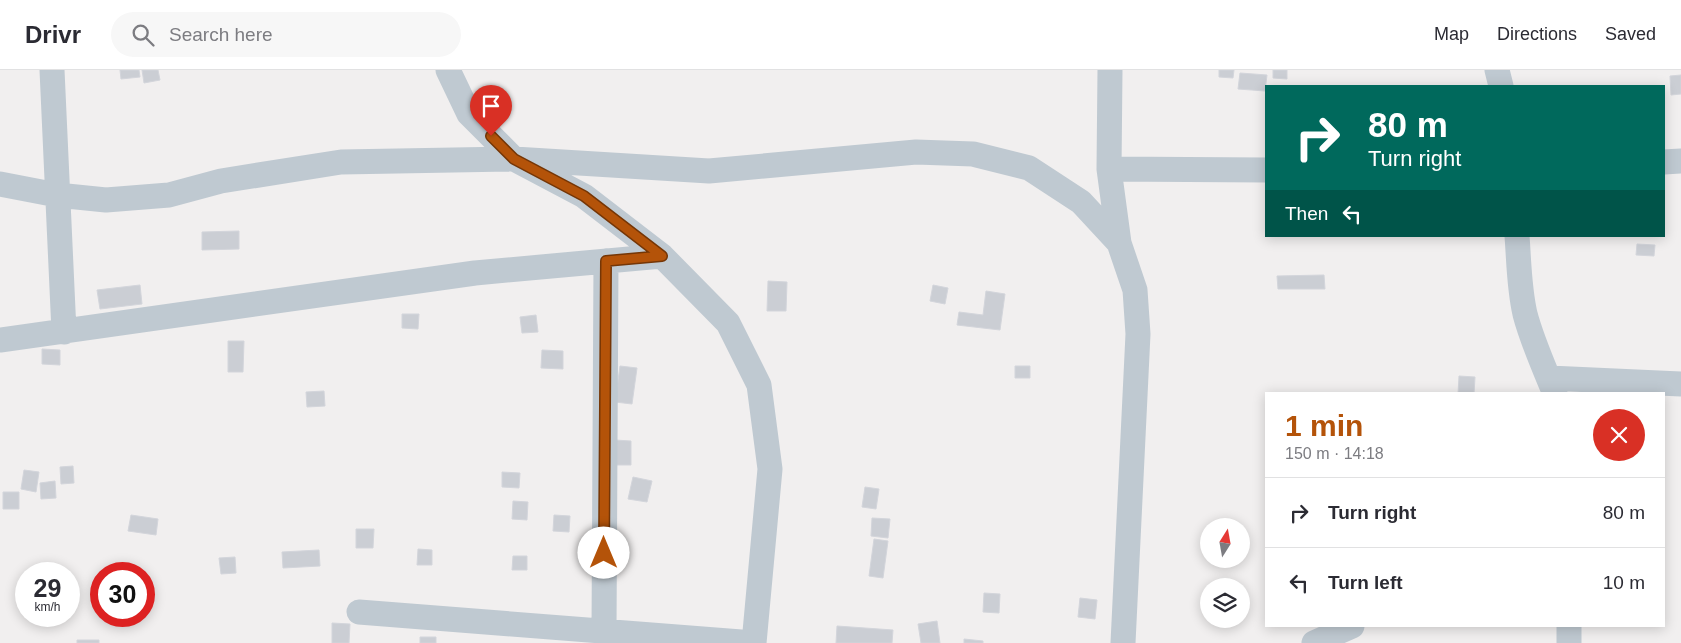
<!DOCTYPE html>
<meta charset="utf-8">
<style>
:root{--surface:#fff;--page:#f7f7f7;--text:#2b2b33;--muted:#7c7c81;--line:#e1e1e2;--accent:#b45309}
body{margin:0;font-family:Arial,sans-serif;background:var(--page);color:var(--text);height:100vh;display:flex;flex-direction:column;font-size:19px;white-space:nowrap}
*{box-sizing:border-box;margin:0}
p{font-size:16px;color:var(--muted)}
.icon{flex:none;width:28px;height:28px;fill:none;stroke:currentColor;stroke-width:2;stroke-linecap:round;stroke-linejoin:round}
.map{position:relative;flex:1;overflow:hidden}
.side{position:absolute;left:1265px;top:322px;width:400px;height:235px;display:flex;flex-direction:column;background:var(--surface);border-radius:0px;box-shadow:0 2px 12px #0003}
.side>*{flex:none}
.top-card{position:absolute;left:1265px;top:15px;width:400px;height:152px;border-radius:0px;box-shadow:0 2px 12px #0003;background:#00695c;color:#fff;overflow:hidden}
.needle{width:32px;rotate:11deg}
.controls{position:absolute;left:1200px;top:448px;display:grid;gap:10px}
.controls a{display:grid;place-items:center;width:50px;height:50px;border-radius:50%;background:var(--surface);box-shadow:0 2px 12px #0003;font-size:25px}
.speed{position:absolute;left:15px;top:492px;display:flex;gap:10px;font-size:25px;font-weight:700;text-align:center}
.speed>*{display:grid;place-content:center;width:65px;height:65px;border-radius:50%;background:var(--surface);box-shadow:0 2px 12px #0003;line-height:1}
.speed small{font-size:12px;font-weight:400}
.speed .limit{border:8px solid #d22;background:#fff;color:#111}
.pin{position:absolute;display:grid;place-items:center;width:42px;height:42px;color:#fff;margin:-51px -21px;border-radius:50% 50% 50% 0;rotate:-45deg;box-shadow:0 0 5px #0007}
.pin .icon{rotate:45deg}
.me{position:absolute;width:55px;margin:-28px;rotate:0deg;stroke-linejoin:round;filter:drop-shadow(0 0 4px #0008)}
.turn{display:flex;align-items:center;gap:18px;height:105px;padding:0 20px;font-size:22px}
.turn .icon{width:65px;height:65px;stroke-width:2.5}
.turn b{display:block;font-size:35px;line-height:42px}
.then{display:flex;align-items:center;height:48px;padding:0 20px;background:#0003;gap:10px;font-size:19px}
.round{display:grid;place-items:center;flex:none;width:52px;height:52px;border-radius:26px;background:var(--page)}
.overview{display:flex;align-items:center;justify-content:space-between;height:85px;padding:0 20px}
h1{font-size:30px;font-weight:600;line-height:38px;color:var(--accent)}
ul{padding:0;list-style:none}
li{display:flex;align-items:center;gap:15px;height:70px;padding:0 20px;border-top:1px solid var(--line)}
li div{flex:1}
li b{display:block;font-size:19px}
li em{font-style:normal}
header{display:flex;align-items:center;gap:30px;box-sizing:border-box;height:70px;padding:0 25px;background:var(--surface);border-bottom:1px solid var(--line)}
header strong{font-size:24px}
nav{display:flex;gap:28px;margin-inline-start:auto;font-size:18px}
.search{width:350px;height:45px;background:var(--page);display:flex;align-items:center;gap:12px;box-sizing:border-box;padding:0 18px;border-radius:28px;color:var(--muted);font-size:19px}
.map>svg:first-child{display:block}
</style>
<header>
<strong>Drivr</strong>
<div class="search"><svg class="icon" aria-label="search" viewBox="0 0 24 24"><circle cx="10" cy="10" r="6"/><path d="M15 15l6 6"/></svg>Search here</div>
<nav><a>Map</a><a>Directions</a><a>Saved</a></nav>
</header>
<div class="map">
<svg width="1681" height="573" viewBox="0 0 1681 573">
<rect width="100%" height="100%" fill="#f1efef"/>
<path fill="#cbced4" stroke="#d3d5db" d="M 120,0 L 139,0 L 140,7 L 121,9 Z
M 142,0 L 158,0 L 160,10 L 144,13 Z
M 1219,0 L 1234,0 L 1233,8 L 1219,7 Z
M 1273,0 L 1287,0 L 1287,9 L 1273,8 Z
M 1240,3 L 1267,5 L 1265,21 L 1238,19 Z
M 1681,5 L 1681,24 L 1671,25 L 1670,6 Z
M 239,161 L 239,179 L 202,180 L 202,162 Z
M 1637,174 L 1655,175 L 1654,186 L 1636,185 Z
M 1324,205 L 1325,219 L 1278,219 L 1277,206 Z
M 768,211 L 787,212 L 786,241 L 767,241 Z
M 140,215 L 142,234 L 100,239 L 97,220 Z
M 933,215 L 948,218 L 945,234 L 930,231 Z
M 986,221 L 1005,224 L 1000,260 L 957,255 L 959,242 L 983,245 Z
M 402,244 L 419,244 L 418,259 L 402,258 Z
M 536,245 L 538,262 L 522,263 L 520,247 Z
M 228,271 L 244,271 L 243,302 L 228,302 Z
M 42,279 L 60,280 L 60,295 L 42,294 Z
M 542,280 L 563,281 L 563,299 L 541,298 Z
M 620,296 L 637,298 L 632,334 L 615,332 Z
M 1015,296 L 1030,296 L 1030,308 L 1015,308 Z
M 1459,306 L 1475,307 L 1474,324 L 1458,324 Z
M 324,321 L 325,336 L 307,337 L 306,322 Z
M 615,370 L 631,371 L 631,395 L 615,395 Z
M 73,396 L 74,413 L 61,414 L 60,397 Z
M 24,400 L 39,402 L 36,422 L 21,419 Z
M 502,402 L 520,403 L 519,418 L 502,417 Z
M 633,407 L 652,411 L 647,432 L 628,429 Z
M 55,411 L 56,428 L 41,429 L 40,413 Z
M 865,417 L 879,419 L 876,439 L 862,437 Z
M 3,422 L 19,422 L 19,439 L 3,439 Z
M 513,431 L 528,432 L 527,450 L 512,449 Z
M 131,445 L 158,449 L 156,465 L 128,461 Z
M 554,445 L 570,446 L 569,462 L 553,461 Z
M 872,448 L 890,449 L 888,468 L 871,466 Z
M 356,459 L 374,459 L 373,478 L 356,478 Z
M 874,469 L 888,471 L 883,508 L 869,506 Z
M 418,479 L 432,480 L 432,495 L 417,495 Z
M 319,480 L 320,496 L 283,498 L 282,482 Z
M 513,486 L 527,486 L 527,500 L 512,500 Z
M 235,487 L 236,503 L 221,504 L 219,488 Z
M 984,523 L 1000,524 L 999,543 L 983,542 Z
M 1080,528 L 1097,530 L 1095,549 L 1078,547 Z
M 937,551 L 940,573 L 921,573 L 918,554 Z
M 332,553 L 350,554 L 349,573 L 332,573 Z
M 837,556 L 893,560 L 892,573 L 836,573 Z
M 420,567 L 436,567 L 436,573 L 420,573 Z
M 964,569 L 983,571 L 983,573 L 964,573 Z
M 77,570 L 99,570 L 99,573 L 77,573 Z"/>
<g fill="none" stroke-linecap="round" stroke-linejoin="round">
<path stroke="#bfc9d1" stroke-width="25" d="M 52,0 L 64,262
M 448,0 L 469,44 L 514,89 L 584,126 L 662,186 L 728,253 L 759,315 L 770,399 L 754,573
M 1110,0 L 1109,99 L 1119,173 L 1135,220 L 1138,264 L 1123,573
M 1497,0 L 1501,16
M 1664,92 L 1681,91
M 1109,99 L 1266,100
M 0,114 L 57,125 L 106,130 L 169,125 L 221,111 L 341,92 L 514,89 L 709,101 L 916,82 L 973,84 L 1029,98 L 1081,132 L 1119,173
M 1517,166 C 1519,192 1519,218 1525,244 C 1532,271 1544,297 1555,324
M 0,270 L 475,203 L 662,186
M 1549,308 L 1681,314
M 359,542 L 754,573
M 604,561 L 606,191
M 1314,573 L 1352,556
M 1569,573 L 1569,556"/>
</g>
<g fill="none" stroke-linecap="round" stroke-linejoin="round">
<g stroke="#753606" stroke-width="12">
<path id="route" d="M 491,66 L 514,89 L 584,126 L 662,186 L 606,191 L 604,483"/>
</g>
<use href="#route" stroke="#b45309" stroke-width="9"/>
</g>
</svg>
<div class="controls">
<a><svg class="needle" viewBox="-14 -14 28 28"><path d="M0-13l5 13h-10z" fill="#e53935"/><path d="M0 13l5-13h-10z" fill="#7c7c81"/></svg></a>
<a><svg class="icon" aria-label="layers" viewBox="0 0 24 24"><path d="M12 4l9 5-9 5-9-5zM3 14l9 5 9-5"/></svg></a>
</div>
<div class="speed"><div>29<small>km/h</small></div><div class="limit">30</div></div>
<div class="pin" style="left:491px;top:66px;background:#d93025"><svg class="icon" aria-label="arrive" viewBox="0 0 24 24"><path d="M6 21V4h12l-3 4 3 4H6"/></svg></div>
<svg class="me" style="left:604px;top:483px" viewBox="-20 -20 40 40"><circle r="19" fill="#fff"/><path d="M0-13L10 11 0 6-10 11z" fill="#b45309"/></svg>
<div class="top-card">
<div class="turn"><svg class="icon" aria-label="right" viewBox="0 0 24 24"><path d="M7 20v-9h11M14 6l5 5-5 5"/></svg><div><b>80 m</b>Turn right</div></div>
<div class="then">Then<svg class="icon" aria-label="left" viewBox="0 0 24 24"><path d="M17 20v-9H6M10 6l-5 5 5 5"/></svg></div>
</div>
<section class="side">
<div class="overview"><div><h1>1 min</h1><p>150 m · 14:18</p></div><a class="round" style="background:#d93025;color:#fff"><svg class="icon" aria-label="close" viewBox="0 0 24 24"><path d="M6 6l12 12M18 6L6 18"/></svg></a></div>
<ul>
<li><svg class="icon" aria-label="right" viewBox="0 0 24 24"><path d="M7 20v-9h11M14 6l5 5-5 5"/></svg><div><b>Turn right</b></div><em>80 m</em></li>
<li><svg class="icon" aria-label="left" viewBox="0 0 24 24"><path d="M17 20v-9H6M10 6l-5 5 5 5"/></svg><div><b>Turn left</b></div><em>10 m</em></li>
</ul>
</section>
</div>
